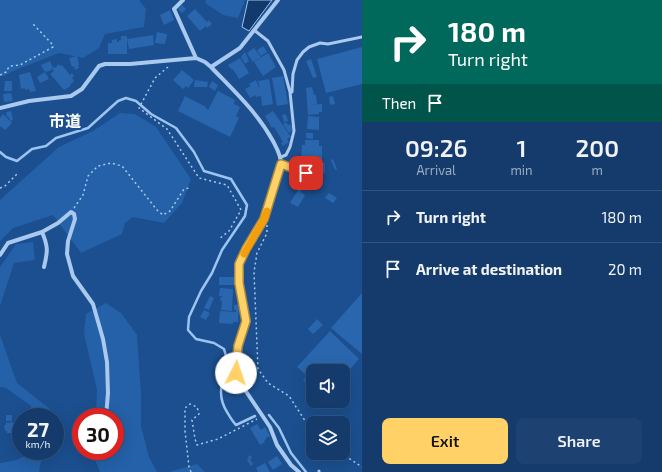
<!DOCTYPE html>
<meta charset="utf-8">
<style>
:root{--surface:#143b6b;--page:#1d4271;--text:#f1f3f6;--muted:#9dadc1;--line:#33557e;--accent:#ffd166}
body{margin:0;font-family:"Exo 2","Noto Sans JP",sans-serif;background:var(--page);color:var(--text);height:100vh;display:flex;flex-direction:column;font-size:15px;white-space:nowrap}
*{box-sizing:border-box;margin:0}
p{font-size:13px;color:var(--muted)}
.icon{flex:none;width:22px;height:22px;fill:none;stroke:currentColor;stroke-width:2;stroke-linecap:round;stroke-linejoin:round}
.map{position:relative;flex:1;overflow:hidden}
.panel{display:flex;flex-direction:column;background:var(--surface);width:300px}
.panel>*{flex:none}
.top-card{background:#00695c;color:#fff;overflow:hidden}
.tools{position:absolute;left:306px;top:364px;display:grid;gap:8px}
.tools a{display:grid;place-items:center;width:44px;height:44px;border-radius:8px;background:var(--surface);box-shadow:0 4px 16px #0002,0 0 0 1px var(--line);font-size:20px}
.speed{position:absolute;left:12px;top:408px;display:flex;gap:8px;font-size:20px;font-weight:700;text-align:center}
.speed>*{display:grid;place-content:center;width:52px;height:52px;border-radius:50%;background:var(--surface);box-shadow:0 4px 16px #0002,0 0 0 1px var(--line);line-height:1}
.speed small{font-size:10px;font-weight:400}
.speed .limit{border:6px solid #d22;background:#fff;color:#111}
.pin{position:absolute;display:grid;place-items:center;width:34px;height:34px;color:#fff;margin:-17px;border-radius:8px;box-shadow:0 2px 6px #0006}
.me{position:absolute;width:44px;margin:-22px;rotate:4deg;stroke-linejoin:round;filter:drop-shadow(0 0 3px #0008)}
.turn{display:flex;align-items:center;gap:14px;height:84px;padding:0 20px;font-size:18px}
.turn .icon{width:52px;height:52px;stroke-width:2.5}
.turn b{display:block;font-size:28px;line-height:34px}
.then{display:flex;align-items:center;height:38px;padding:0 20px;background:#0003;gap:8px;font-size:15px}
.eta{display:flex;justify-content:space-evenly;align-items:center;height:68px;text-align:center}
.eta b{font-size:24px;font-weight:600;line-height:28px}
.action{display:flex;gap:8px;margin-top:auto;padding:8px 20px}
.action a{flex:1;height:46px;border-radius:8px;background:var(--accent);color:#111;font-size:16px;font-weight:600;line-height:46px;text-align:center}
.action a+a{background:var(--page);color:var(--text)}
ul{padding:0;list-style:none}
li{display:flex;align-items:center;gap:12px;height:52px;padding:0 20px;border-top:1px solid var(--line)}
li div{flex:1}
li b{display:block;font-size:15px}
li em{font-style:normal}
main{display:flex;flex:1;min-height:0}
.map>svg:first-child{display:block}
</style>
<main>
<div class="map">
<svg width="362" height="472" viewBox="0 0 362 472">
<rect width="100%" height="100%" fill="#1b4f8f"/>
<path fill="#2461a8" d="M 0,0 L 139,0 L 146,9 L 144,27 L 105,34 L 99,48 L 83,58 L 59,53 L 13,71 L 4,76 L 0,76 Z
M 206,0 L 245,0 L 238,18 L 223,15 L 205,3 Z
M 120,113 L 135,114 L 156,127 L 191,179 L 182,203 L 164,223 L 133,217 L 125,223 L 122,234 L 81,253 L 53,215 L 13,228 L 0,241 L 0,200 L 59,147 L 93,131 Z
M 33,242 L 35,260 L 14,263 L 0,306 L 0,267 L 16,244 Z
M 106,303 L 121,313 L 137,335 L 141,394 L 141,426 L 149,457 L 157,472 L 100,472 L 94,457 L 95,451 L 115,451 L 115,417 L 96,417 L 97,389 L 84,334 L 86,314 Z
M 0,335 L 17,383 L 50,409 L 49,417 L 32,417 L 31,406 L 6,388 L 0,387 Z
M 34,451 L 43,451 L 39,472 L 0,472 L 0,463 L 13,461 L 33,453 Z
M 197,464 L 205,472 L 169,472 Z"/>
<path fill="#123a6d" stroke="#9cc4f0" d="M 248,0 L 272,0 L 249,31 L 242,27 Z"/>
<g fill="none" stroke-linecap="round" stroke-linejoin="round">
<path stroke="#9cc4f0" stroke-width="2.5" d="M 0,152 L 6,157 L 17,161 L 32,149 L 46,146 L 56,138 L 88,128 L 118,101 L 126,98 L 136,101 L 151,114 L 176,128 L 194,152 L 204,171 L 231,179 L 247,205 L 245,216 L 222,250 L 212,273 L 201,291 L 189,317 L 188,330 L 196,339 L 214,343 L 224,349 C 233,371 211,386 227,412 C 230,417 232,421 236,425 L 255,416
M 269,415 L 279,428 L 291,453 L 306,472"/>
</g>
<path fill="#2a66ad" d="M 182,5 L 186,9 L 182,13 L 178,9 Z
M 195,9 L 207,22 L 209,20 L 212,24 L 207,28 L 206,26 L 201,30 L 199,30 L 187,16 Z
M 170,10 L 174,20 L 164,25 L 160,15 Z
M 157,32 L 167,34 L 165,44 L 155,43 Z
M 153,35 L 154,45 L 129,49 L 127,39 Z
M 121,36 L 127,36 L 127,54 L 108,54 L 108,43 L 112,43 L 112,40 L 117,39 L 117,42 L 119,42 L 119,40 L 121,40 Z
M 263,46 L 267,52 L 261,56 L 257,50 Z
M 362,47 L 362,84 L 326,93 L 317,59 Z
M 254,48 L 261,57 L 253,62 L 247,53 Z
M 245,52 L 249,61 L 245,64 L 241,57 Z
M 268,53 L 276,67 L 263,76 L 254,62 Z
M 77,56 L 79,65 L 78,65 L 79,68 L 75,70 L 74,66 L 72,67 L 69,58 Z
M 240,58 L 249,73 L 239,79 L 233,69 L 232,70 L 228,65 Z
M 311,59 L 317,77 L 313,78 L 306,61 Z
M 50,61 L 53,68 L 51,68 L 52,70 L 46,72 L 45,71 L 44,71 L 41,65 Z
M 59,64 L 60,66 L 62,65 L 70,75 L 72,73 L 74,76 L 72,78 L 74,81 L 70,85 L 71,86 L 64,90 L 50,74 L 54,71 L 52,69 L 54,67 L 55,68 Z
M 182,70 L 194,80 L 188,88 L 186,86 L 183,89 L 173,80 Z
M 30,72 L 36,91 L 30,92 L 29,89 L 25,90 L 25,88 L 21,89 L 19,75 Z
M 45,72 L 49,79 L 40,83 L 37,77 Z
M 283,76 L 288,104 L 277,106 L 272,78 Z
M 269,79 L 273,104 L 262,106 L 261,96 L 256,97 L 256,95 L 250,98 L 245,89 L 251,86 L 249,84 L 256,80 L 260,90 L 258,81 Z
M 195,80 L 208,82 L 207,87 L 194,87 Z
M 5,81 L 12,81 L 12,91 L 4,91 Z
M 212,81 L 218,85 L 215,91 L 209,87 Z
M 312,87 L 314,95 L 316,95 L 317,104 L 309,105 L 322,104 L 322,112 L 319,112 L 319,114 L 308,115 L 306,88 Z
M 218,91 L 235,100 L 234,104 L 240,107 L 236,116 L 239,118 L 230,137 L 178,111 L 185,96 L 206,107 L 206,108 L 208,110 Z
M 11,93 L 13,101 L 4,102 L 3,94 Z
M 333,96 L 335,104 L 330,105 L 329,97 Z
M 11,111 L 13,120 L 10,121 L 9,117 L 7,117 L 6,112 Z
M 273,111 L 291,137 L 287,139 L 289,142 L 283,146 L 281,143 L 283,142 L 274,127 L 272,128 L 265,116 Z
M 3,114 L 12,123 L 5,130 L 0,126 L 0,118 Z
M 286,114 L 288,121 L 284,122 L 282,115 Z
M 308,116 L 319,117 L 319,130 L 307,129 Z
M 286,122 L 288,125 L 290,124 L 292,127 L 292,131 L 289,133 L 283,124 Z
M 306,133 L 313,133 L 313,139 L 306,138 Z
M 305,140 L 319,140 L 319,146 L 322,146 L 322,160 L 301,159 L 302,145 L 305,145 Z
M 333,159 L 337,169 L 335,170 L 331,160 Z
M 309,160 L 317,161 L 317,166 L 309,165 Z
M 318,163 L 325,163 L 325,173 L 317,172 Z
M 301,185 L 304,187 L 301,192 L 305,195 L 298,207 L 290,203 Z
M 329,193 L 337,198 L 333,203 L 325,198 Z
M 219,277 L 235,277 L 235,285 L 219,285 Z
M 220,288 L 233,289 L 232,311 L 221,310 L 222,301 L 220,301 L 221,297 L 222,297 L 223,296 L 219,296 Z
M 362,293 L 362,354 L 331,328 Z
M 210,296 L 214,298 L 209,310 L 204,308 Z
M 239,304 L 238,322 L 233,322 L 233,324 L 219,323 L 220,311 L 236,312 L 236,310 L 234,310 L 234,305 Z
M 204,310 L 210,313 L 206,320 L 200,317 Z
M 317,319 L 323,325 L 313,334 L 308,329 Z
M 330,331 L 359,359 L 343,377 L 343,371 L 313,371 L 313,381 L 297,367 Z
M 306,377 L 311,381 L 308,384 L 303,380 Z
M 6,415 L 12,415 L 12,421 L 6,421 Z
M 321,418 L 325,421 L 323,423 L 316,423 Z
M 14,422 L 14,426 L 16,426 L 16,423 L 21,423 L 21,432 L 16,432 L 16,428 L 15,428 L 15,433 L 7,433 L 7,431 L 5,431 L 4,425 L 6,425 L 6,423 Z
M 257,424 L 261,430 L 265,427 L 270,436 L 266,438 L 266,439 L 264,441 L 265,442 L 260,445 L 250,428 Z
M 250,455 L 252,458 L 250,460 L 253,464 L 251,466 L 247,460 L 249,458 L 248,457 Z
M 277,456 L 282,464 L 273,470 L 268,462 Z
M 265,463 L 270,472 L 258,472 L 256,468 Z"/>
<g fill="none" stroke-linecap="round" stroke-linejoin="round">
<path stroke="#a9c9ee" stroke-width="1.5" stroke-dasharray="2 3" stroke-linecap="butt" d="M 168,67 L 155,78 L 139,108 L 167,129 L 199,178 L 227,185 L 241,210 L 229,231 L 219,239
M 0,75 L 6,72 L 6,71 L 10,66 L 20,65 L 53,47 L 52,44 L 33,24
M 0,188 L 5,186 L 17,174
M 74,208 L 83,195 L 88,176 L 98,166 L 111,163 L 122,166 L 157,210 L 163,215 L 170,211 L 184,189 L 189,188
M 267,225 L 267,233 L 257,253 L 254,272 L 258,369 L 268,383 L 289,396 L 313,433
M 341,453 L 362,467
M 191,472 L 189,467 L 185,431 L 185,408 L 190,404 L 197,407 L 199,414 L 192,420 L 195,439 L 197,445 L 218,439 L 257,419"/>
<path stroke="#a9c9ee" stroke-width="3" d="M 254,30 L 268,41 L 284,70 L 290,92 L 294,131 L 290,147 L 286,155 L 281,157
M 290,92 L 292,92 L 293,74 L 297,60 L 303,52 L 309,47 L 320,43 L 328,44 L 362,37
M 281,164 L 319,178
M 319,471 L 319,472"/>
<path stroke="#a9c9ee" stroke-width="4" d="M 183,0 L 174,9 L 196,58
M 211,67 L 240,48 L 278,0
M 0,108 L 29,101 L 71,96 L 82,89 L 99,66 L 105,64 L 130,64 L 196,58 L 205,62 L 211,67 C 234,91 257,112 273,141 C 277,149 281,155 281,164 L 264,219 L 246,249 L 239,264 L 239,283 L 245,321 L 238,346 L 236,373 L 241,384 L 270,427 L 277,445 L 291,465 L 299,472
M 42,232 C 48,246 48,251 44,267
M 0,255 L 8,243 L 42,232 L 58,223 L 71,212 L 74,214 L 75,219 L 68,241 L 67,254 L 73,276 L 93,304 L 103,339 L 107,362 L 108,393 L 106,417"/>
</g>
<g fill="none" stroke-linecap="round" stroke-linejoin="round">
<g stroke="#a68842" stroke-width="10">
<path id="route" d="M 236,373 L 238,346 L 246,321 L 239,283 L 239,264 L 246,249 L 264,219 L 281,164 L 306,173"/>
</g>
<use href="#route" stroke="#ffd166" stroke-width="7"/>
<path stroke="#f59e0b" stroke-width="7" d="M 244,254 L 264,219 L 267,211"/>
</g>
<g text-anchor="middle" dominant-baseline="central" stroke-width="4" stroke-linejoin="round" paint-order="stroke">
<g font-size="16" font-weight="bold" fill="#fff" stroke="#1b4f8f">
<text x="65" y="120">市道</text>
</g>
</g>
</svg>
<div class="tools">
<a><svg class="icon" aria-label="sound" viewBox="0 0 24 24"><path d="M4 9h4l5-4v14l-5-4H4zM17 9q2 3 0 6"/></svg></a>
<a><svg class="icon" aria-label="layers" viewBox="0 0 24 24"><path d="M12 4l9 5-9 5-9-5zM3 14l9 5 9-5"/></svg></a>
</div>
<div class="speed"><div>27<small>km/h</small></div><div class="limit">30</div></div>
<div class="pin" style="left:306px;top:173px;background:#d93025"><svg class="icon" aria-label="arrive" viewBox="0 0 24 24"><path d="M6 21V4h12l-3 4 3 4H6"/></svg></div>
<svg class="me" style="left:236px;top:373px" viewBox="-20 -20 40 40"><circle r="19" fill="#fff"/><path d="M0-13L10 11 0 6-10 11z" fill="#ffd166"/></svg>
</div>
<section class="panel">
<div class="top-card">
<div class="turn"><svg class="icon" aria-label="right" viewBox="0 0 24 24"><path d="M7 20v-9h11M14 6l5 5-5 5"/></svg><div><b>180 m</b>Turn right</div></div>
<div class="then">Then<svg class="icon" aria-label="arrive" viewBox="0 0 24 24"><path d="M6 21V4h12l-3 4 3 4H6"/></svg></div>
</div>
<div class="eta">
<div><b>09:26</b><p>Arrival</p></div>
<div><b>1</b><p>min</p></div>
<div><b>200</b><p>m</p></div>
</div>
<ul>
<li><svg class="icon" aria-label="right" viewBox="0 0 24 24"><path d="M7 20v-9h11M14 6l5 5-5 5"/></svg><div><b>Turn right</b></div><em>180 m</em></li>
<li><svg class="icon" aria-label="arrive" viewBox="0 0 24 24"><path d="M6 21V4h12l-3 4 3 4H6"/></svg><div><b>Arrive at destination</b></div><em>20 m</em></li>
</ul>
<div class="action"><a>Exit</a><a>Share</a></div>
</section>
</main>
